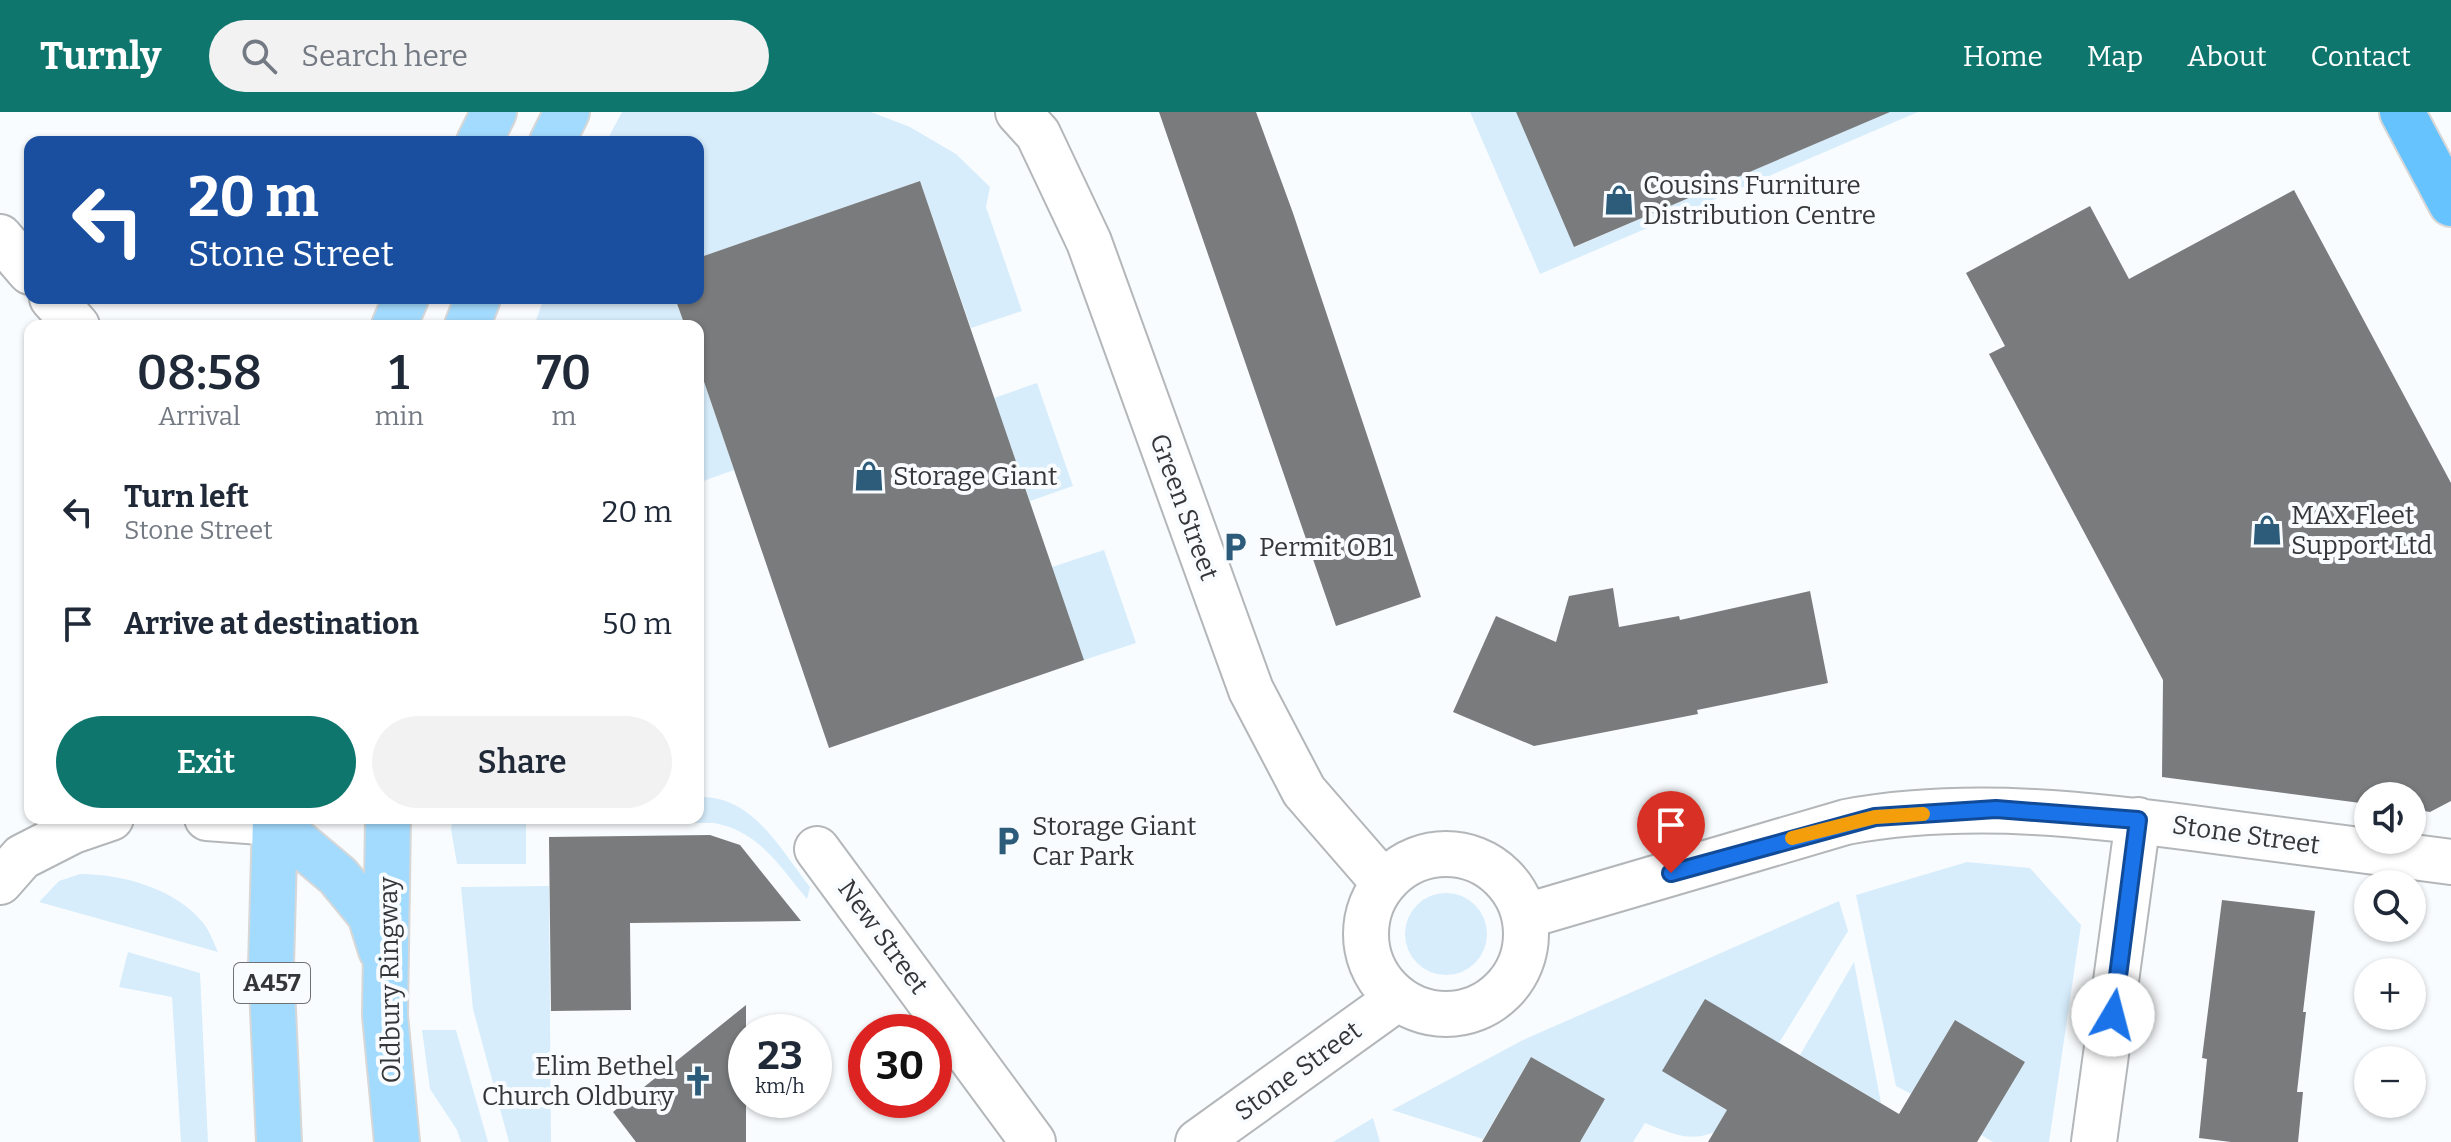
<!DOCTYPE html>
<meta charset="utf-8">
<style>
:root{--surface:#fff;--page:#f2f2f3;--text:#1f2937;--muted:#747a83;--accent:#0f766e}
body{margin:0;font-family:Bitter,serif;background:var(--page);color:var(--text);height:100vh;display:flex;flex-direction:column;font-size:30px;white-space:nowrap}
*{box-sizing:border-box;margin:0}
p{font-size:26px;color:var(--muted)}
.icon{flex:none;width:44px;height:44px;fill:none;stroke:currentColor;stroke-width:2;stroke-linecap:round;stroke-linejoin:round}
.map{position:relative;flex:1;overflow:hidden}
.side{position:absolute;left:24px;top:208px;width:680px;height:504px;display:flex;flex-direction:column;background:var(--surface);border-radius:16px;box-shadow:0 2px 6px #0004}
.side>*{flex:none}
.hud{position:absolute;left:24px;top:24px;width:680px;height:168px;border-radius:16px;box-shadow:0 2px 6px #0004;background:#1a4fa0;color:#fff;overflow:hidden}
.controls{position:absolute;left:2354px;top:670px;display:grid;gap:16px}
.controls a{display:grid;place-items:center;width:72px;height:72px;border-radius:50%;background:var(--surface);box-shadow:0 2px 6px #0004;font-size:40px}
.speed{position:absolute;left:728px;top:902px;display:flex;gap:16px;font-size:40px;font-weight:700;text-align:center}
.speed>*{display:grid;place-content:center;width:104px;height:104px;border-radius:50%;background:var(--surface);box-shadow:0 2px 6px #0004;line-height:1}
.speed small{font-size:20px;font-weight:400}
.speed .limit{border:12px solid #d22;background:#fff;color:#111}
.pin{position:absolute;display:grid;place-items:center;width:68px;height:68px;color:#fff;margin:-82px -34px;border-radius:50% 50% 50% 0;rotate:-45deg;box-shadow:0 0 8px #0007}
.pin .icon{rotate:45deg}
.me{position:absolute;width:88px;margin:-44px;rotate:8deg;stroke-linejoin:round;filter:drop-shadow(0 0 6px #0008)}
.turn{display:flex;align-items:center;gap:28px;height:168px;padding:0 32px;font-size:36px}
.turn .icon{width:104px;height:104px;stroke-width:2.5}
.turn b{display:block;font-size:56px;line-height:68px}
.eta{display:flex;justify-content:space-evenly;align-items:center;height:136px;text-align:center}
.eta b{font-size:48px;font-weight:600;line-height:56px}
.primary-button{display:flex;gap:16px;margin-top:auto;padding:16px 32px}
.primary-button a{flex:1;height:92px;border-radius:48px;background:var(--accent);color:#fff;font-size:32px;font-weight:600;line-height:92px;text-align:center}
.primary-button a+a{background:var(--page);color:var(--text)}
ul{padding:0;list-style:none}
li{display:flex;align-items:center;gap:24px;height:112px;padding:0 32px}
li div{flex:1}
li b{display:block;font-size:30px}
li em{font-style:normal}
header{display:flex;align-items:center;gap:48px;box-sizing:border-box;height:112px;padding:0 40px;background:var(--accent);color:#fff}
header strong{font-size:38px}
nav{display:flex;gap:44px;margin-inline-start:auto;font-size:28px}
.search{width:560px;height:72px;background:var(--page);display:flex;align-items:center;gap:20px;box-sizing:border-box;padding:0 28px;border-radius:44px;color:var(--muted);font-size:30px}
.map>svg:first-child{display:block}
</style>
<header>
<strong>Turnly</strong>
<div class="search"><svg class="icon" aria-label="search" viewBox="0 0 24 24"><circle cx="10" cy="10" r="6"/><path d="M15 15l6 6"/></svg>Search here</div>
<nav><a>Home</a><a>Map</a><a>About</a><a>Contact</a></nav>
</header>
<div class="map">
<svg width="2451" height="1030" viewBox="0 0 2451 1030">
<rect width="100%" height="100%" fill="#f9fcfe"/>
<path fill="#d7edfc" d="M 622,0 L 871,0 L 910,15 L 956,42 L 990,75 L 986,95 L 1022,199 L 971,216 L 920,69 L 698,146 L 698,30 L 606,30 Z
M 1470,0 L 1516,0 L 1575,135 L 1889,0 L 1918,0 L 1540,162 Z
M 544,186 L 675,186 L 685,214 L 534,214 Z
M 698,252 L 734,358 L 698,371 Z
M 1037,271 L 1073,374 L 1030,389 L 994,286 Z
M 1104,438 L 1136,531 L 1084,548 L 1052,455 Z
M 698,685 C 753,683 779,736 810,775 L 807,787 C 779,754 759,719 714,711 L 526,710 L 526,752 L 457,752 L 451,717 L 453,706 L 698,706 Z
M 1967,750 L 2030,756 L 2081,813 L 2049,1030 L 1993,1030 L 1981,1023 L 2025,950 L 1955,908 L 1911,982 L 1896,974 L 1856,783 Z
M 80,762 C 123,762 177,777 204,812 C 210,820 214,831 218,840 L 39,790 L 59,769 Z
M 549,774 L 551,1030 L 509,1030 L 473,897 L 461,775 Z
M1405 822a41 41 0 1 1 82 0a41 41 0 1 1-82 0Z
M 1839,789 L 1848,819 L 1779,931 L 1663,959 L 1742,1007 C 1698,1030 1691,1030 1645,1011 L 1633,1030 L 1580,1030 L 1605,987 L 1531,945 L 1483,1027 L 1392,998 L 1523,928 Z
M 128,840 L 200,861 L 208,1030 L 181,1030 L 172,885 L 119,875 Z
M 1854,850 L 1881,991 L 1800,943 Z
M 422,918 L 456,918 L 488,1030 L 461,1030 L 457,1018 L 430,977 Z
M 1373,1006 L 1380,1030 L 1333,1030 Z"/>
<path fill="#797b7d" d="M 1159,0 L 1256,0 L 1293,101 L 1421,485 L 1336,514 Z
M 1516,0 L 1890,0 L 1574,135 Z
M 920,69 L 1084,548 L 829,636 L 698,252 L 698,214 L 685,214 L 675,186 L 698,186 L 698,146 Z
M 2294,78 L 2451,371 L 2451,689 L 2430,700 L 2412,697 L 2412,684 L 2368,684 L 2368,692 L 2162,665 L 2163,568 L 1989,242 L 2005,234 L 1966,161 L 2090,94 L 2129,167 Z
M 1613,476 L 1619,515 L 1679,504 L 1680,508 L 1810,479 L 1828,571 L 1697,598 L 1698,602 L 1534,634 L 1453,600 L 1496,504 L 1556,530 L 1569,484 Z
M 710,723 L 740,733 L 801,809 L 630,811 L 631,898 L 551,899 L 549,725 Z
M 2222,788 L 2315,799 L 2303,900 L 2306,900 L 2297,980 L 2303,980 L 2298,1030 L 2231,1030 L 2199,1026 L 2207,947 L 2202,946 Z
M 1705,887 L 1899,1002 L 1955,908 L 2025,950 L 1977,1030 L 1708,1030 L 1727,998 L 1662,959 Z
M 746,893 L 746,1030 L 636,1030 L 613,1000 Z
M 1531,945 L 1605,987 L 1580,1030 L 1482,1030 Z"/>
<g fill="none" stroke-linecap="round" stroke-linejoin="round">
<g stroke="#b4b7b9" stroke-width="48">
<path id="minor" d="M 1018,0 L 1038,22 L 1089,130 L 1251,578 L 1304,679 L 1383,770
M 0,125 L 30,160
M 52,186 L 77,214
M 207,706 L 275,711
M 817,737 L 1033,1030
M1366 822a80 80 0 1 1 160 0a80 80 0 1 1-160 0Z
M 0,770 L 22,745 L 73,719 L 111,706
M 1526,804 L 1846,710 C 1970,687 2098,703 2222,720 C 2298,730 2375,740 2451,750
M 1198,1030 L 1397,887
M 2094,1030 L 2138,708"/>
</g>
<g stroke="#d7d7d7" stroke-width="48">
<path id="major" d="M 479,30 L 494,0
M 552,30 L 567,0
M 394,214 L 406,186
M 467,214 L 478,186
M 275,706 L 271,854 L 279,1030
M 388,706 L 385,903 L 397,1030
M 275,711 L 338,764 L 370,803 L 381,838"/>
</g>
<g stroke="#d7d7d7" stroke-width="48">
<path id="highway" d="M 2402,0 L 2451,92"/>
</g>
<use href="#minor" stroke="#fff" stroke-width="44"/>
<use href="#major" stroke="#a3dbfe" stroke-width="44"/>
<use href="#highway" stroke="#66c3fe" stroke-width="44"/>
</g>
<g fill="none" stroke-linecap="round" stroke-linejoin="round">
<g stroke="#114b97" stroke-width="20">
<path id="route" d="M 1671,761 L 1875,705 L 1996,697 L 2138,708 L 2113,903"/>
</g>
<use href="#route" stroke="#1a73e8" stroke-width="14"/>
<path stroke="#f59e0b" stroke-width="14" d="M 1792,726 L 1875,705 L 1923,702"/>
</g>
<defs>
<g id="shop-bare" transform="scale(2.4)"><path d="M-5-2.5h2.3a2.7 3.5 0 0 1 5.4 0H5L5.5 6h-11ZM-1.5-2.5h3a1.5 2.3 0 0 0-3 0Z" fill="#2c5c7a" stroke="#f9fcfe" stroke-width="2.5" paint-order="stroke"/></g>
<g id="parking-bare" transform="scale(2.4)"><path d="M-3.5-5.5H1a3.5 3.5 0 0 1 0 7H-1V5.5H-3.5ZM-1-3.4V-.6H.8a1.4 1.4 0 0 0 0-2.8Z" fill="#2c5c7a" stroke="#f9fcfe" stroke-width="2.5" paint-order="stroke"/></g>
<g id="church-bare" transform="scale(2.4)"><path d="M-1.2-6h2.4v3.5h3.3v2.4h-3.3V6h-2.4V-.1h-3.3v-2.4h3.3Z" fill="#2c5c7a" stroke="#f9fcfe" stroke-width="2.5" paint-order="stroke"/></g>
</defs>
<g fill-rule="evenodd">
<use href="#shop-bare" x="1619" y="88"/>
<use href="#shop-bare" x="869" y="364"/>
<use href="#shop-bare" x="2267" y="418"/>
<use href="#parking-bare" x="1235" y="435"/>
<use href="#parking-bare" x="1008" y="729"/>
<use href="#church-bare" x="698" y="969"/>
</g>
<g text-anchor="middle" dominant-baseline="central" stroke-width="8" stroke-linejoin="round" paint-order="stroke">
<rect fill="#f9fcfe" stroke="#707173" stroke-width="2" x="234" y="851" width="76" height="40" rx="6"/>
<g font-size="24" font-weight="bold" fill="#353637">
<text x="272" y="871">A457</text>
</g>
<g font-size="26" fill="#353637" stroke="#f9fcfe" text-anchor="start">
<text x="1643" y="73">Cousins Furniture<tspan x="1643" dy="30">Distribution Centre</tspan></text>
<text x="893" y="364">Storage Giant</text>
<text x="2291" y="403">MAX Fleet<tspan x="2291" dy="30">Support Ltd</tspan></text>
<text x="1259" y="435">Permit OB1</text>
<text x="1032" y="714">Storage Giant<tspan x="1032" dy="30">Car Park</tspan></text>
<text x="674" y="954" text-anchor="end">Elim Bethel<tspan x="674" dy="30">Church Oldbury</tspan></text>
</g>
<g font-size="26" fill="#353637" stroke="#f9fcfe">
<text transform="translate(1184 395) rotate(70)">Green Street</text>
<text transform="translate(2246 723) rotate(8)">Stone Street</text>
<text transform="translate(883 825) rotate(54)">New Street</text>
<text transform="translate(390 868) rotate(-91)">Oldbury Ringway</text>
<text transform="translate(1298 959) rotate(-36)">Stone Street</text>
</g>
</g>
</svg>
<div class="controls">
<a><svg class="icon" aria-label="sound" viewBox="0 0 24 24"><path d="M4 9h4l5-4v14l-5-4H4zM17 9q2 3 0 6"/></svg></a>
<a><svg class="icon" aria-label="search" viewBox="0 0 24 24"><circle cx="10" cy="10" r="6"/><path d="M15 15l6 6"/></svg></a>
<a>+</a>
<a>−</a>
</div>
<div class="speed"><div>23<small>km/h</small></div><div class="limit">30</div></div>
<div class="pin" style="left:1671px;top:761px;background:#d93025"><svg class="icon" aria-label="arrive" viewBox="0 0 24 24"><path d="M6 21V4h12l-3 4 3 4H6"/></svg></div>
<svg class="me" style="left:2113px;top:903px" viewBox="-20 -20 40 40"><circle r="19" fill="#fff"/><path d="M0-13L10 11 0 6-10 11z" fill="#1a73e8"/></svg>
<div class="hud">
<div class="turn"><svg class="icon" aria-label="left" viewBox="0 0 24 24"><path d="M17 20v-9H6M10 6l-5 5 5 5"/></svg><div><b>20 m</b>Stone Street</div></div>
</div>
<section class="side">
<div class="eta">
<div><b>08:58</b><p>Arrival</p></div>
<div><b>1</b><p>min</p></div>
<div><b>70</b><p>m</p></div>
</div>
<ul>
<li><svg class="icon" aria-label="left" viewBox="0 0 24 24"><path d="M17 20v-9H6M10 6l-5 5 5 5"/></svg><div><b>Turn left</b><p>Stone Street</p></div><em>20 m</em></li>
<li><svg class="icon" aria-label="arrive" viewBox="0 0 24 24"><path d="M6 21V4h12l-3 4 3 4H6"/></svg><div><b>Arrive at destination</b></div><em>50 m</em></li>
</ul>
<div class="primary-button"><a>Exit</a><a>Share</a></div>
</section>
</div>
